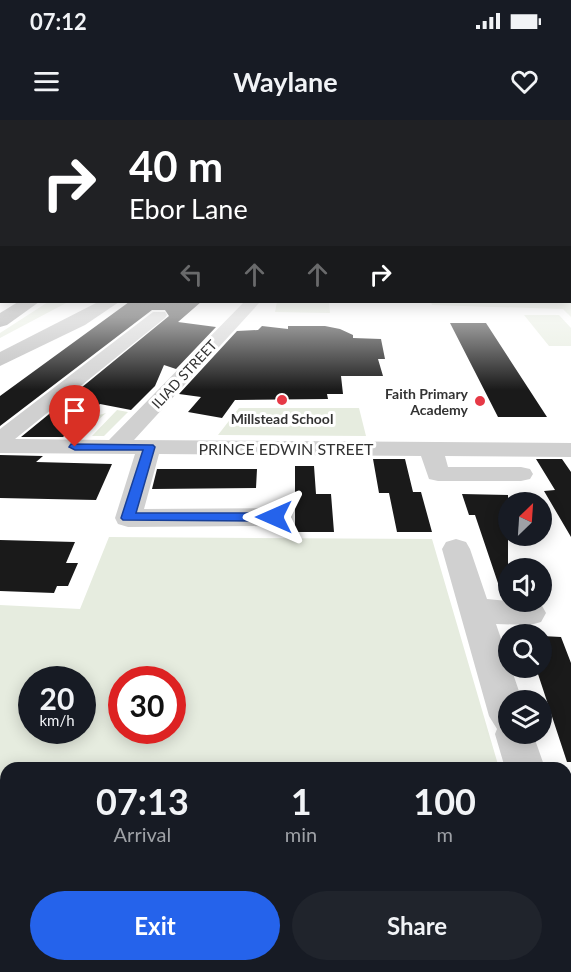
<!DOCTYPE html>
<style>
:root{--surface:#171b24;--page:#20242c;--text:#f1f3f6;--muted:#9ea1a6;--accent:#2563eb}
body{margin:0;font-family:Lato,sans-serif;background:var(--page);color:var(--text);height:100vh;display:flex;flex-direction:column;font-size:22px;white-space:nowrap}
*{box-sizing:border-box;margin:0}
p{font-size:20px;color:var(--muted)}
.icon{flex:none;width:33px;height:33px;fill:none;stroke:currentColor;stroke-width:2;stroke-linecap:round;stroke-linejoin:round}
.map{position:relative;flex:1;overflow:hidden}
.side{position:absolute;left:0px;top:642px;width:572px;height:210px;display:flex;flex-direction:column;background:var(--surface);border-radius:18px 18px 0 0;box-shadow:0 3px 15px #0003}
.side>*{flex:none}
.banner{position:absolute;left:0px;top:0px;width:572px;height:183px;box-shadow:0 3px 15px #0003;background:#202124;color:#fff;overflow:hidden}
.needle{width:39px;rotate:25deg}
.tools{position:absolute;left:498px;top:372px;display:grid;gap:12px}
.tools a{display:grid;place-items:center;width:54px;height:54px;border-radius:50%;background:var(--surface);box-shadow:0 3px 15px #0003;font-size:30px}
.speed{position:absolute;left:18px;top:546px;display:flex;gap:12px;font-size:30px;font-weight:700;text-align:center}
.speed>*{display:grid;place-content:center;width:78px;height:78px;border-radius:50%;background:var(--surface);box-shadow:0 3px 15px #0003;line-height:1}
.speed small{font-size:15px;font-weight:400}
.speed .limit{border:9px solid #d22;background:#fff;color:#111}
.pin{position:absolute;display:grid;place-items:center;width:51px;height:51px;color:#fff;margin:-62px -26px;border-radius:50% 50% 50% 0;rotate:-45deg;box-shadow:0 0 6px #0007}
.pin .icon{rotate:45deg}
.me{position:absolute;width:66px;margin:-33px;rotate:270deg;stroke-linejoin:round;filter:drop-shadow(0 0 4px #0008)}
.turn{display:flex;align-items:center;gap:21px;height:126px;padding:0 30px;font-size:27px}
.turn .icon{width:78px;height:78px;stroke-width:2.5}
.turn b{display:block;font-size:42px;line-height:51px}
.lanes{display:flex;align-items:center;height:57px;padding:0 30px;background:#0003;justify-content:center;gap:30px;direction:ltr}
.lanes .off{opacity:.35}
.eta{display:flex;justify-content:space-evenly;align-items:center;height:102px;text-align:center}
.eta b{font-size:36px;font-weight:700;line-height:42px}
.button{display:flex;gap:12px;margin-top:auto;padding:12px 30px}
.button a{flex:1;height:69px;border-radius:36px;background:var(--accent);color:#fff;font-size:24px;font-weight:700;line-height:69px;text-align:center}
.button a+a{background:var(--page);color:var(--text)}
.status{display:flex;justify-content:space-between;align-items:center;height:42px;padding:0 30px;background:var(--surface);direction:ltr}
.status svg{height:16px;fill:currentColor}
header{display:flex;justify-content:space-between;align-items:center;height:78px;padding:0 30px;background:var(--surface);font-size:27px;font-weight:700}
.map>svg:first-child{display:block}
</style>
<div class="status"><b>07:12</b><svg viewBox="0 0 49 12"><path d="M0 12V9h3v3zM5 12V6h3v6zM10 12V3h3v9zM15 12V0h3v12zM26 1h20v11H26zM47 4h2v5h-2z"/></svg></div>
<header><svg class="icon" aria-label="menu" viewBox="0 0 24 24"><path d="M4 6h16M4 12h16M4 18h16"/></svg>Waylane<svg class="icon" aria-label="heart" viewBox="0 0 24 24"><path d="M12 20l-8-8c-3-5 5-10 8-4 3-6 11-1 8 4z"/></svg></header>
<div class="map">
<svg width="571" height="852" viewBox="0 0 571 852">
<rect width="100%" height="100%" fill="#fff"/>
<path fill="#e6ecdf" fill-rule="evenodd" d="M 571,154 L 571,197 L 563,189 L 432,185 L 431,182 L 570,182 Z
M 48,182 L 68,182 L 0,218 L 0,213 Z
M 277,182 L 329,182 L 330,193 L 275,192 Z
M 524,195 L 559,195 L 571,208 L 571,226 L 549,226 Z
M 239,288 L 359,288 L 366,316 L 218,315 Z
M 96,289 L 99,295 L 106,293 L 80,316 L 66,316 Z
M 117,290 L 128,292 L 104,316 L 92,316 Z
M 109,417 L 432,419 L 499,648 L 6,648 L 6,846 L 348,846 L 334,852 L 0,852 L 0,485 L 80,489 ZM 32,560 L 82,560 L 82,610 L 32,610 ZM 122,560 L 172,560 L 172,610 L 122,610 Z"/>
<path fill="#1a1a1a" d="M 129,182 L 201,182 L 178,202 L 216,207 L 176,249 L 164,245 L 155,266 L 131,290 L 100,284 L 63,317 L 21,317 L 169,196 L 165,190 L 152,190 L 0,306 L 0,276 Z
M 450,203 L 486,203 L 547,297 L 498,297 Z
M 262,206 L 288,209 L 288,206 L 325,206 L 340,209 L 353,215 L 353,218 L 381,219 L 385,239 L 378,239 L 383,256 L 341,256 L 343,274 L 327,274 L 328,279 L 235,280 L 222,298 L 188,292 L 201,277 L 179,274 L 237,211 L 258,210 Z
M 0,335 L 43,336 L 36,342 L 112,344 L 96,380 L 0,378 Z
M 373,339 L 405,339 L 413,372 L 421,372 L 432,412 L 397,412 L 389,373 L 379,373 Z
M 536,339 L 562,339 L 571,352 L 571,417 L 544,371 L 555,370 Z
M 295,346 L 314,346 L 316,374 L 331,374 L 334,412 L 295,412 Z
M 157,349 L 257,349 L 256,368 L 152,369 Z
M 462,374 L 508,375 L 508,479 L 503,478 L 475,395 L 469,395 Z
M 0,420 L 75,422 L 66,443 L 78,443 L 68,466 L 57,466 L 54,473 L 0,471 Z
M 542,516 L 561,517 L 571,543 L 571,642 L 567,642 L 536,548 L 542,548 Z"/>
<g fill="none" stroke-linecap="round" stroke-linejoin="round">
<path fill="#d0d0d0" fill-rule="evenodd" d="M 570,151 L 571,151 L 571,155 L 570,155 Z
M 244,182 L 260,182 L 134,320 L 571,323 L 571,337 L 445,336 L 448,347 L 521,347 L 530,349 L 533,354 L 530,359 L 521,361 L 438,361 L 429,359 L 421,336 L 159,334 L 144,389 L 274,388 L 284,391 L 287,397 L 284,403 L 274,406 L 128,407 L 118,404 L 115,398 L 135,334 L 0,333 L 0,309 L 153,192 L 165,192 L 167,195 L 165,198 L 15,319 L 109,320 Z
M 456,419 L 466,422 L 470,429 L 487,479 L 541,484 L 546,493 L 541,502 L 530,505 L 496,504 L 522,580 L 508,580 L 508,614 L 533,614 L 545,648 L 505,648 L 495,614 L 497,609 L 489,596 L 442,429 L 446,422 Z
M 566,735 L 571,737 L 571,787 L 566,785 Z"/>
<path fill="#bdbdbd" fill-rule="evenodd" d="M 98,182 L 119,182 L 85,205 L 0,246 L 0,232 Z"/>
<path fill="#9a9a9a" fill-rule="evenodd" d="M 18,182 L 39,182 L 7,205 L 0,207 L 0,193 Z"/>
</g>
<linearGradient id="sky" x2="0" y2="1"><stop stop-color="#9ec6ea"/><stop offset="0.56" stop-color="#fff"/><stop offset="1" stop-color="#fff" stop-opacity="0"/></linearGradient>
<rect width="571" height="270" fill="url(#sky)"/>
<path fill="#2563eb" stroke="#184099" stroke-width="1.5" d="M 71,324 L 153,325 L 155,327 L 136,393 L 274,393 L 280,397 L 274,401 L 123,400 L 121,398 L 143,330 L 75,330 L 69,327 Z"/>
<g fill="#e63946" stroke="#fff" stroke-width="2">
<circle cx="282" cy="280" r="6"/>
<circle cx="480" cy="281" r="6"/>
</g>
<g text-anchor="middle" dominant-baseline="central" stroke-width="6" stroke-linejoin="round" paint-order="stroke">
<g font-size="14" fill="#333" stroke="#fff">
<text transform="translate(184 254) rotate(-47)">ILIAD STREET</text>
</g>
<g font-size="14" font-weight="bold" fill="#333" stroke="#fff" text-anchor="end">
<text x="468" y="273">Faith Primary<tspan x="468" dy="16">Academy</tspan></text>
<text x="282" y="298" text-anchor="middle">Millstead School</text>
</g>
<g font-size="16" fill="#333" stroke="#fff">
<text x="286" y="328">PRINCE EDWIN STREET</text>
</g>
</g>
</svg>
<div class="tools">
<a><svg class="needle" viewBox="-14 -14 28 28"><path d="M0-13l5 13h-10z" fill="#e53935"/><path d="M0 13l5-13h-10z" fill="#9ea1a6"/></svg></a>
<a><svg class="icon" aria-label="sound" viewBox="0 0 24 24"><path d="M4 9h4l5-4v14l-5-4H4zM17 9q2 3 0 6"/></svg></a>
<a><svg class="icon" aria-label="search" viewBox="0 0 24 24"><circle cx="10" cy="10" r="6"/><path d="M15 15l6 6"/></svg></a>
<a><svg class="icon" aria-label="layers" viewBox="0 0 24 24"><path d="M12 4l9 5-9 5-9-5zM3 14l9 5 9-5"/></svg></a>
</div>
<div class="speed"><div>20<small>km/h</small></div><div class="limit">30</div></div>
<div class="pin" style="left:75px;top:327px;background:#d93025"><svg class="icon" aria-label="arrive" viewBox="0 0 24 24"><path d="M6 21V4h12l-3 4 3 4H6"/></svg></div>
<svg class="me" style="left:274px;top:397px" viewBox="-20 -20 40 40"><path d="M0-17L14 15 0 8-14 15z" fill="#2563eb" stroke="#fff" stroke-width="4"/></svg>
<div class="banner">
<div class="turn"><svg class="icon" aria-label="right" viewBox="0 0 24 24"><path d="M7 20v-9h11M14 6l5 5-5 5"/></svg><div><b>40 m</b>Ebor Lane</div></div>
<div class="lanes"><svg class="icon off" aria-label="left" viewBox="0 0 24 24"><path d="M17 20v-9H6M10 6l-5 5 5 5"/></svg><svg class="icon off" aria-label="ahead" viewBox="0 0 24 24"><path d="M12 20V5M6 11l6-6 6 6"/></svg><svg class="icon off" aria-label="ahead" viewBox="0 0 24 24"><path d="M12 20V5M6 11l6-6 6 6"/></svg><svg class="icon" aria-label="right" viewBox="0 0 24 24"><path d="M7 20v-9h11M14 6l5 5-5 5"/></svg></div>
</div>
<section class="side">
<div class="eta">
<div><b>07:13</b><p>Arrival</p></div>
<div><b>1</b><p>min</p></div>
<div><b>100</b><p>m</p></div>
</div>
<div class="button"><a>Exit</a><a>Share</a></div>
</section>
</div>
